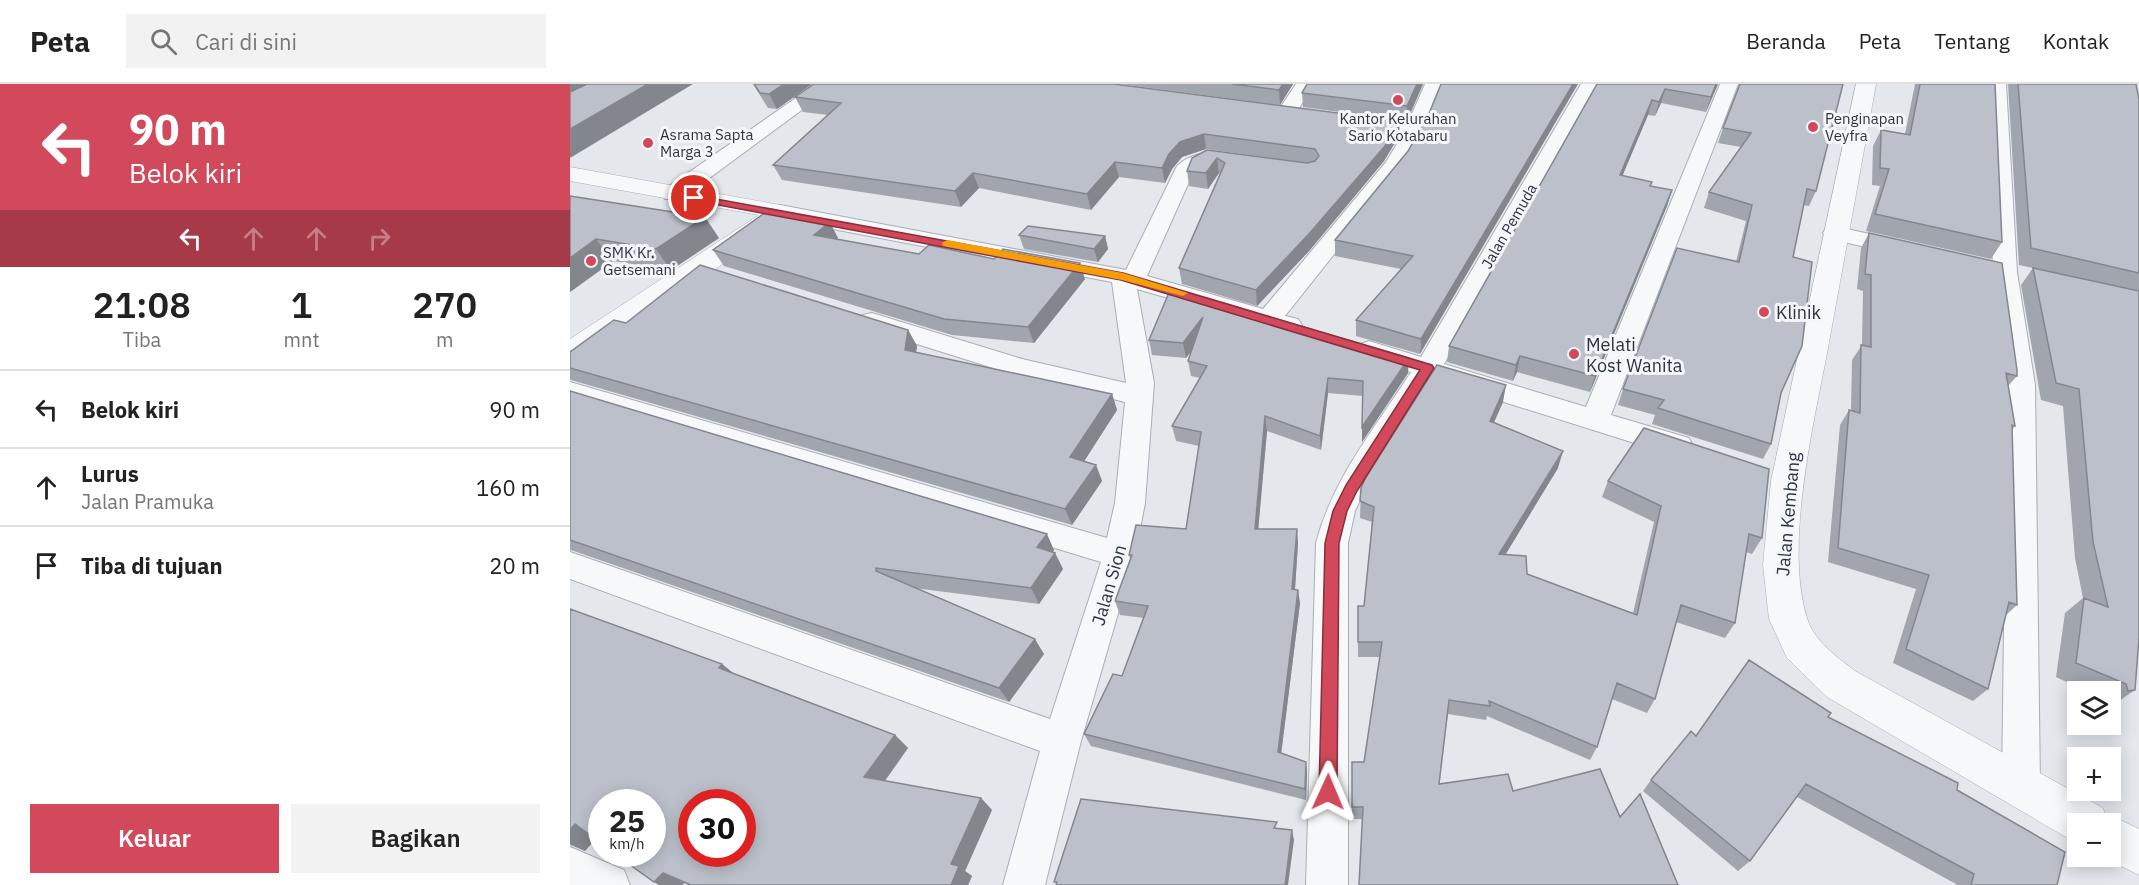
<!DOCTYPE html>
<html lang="id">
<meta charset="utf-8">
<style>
:root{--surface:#fff;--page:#f2f2f2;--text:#222;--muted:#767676;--line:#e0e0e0;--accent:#d1495b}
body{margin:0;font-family:"IBM Plex Sans",sans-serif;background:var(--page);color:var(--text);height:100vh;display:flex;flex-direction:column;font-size:22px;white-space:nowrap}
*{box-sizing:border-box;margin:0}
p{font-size:20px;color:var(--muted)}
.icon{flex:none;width:33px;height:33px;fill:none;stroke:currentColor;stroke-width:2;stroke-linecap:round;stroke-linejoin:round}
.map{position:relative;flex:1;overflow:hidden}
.sheet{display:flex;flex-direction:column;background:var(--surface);width:570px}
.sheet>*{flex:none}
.hud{background:#d1495b;color:#fff;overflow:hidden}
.controls{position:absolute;left:1497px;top:597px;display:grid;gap:12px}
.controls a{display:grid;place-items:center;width:54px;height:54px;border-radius:0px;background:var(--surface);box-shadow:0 3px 15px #0003;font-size:30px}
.speed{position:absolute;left:18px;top:705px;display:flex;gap:12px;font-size:30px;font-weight:700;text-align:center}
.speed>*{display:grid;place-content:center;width:78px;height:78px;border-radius:50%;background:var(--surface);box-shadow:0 3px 15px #0003;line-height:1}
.speed small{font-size:15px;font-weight:400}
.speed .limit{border:9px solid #d22;background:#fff;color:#111}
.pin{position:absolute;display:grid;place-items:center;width:51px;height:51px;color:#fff;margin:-26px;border:3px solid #fff;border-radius:50%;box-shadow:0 2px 6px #0007}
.me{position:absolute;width:66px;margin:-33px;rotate:1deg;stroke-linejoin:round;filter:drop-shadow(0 0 4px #0008)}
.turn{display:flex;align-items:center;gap:21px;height:126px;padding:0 30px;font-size:27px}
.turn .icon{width:78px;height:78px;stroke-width:2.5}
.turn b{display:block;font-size:42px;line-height:51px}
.lanes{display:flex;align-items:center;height:57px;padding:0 30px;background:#0003;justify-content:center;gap:30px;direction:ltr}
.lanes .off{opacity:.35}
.eta{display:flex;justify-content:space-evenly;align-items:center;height:102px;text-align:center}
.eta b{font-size:36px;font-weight:600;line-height:42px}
.cta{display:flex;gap:12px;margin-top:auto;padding:12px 30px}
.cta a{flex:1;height:69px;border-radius:0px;background:var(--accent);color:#fff;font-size:24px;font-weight:600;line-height:69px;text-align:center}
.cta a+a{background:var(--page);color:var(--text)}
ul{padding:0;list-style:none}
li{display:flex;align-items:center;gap:18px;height:78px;padding:0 30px;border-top:2px solid var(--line)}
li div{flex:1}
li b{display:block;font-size:22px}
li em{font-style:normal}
header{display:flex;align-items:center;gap:36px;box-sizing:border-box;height:84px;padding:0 30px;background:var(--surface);border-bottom:2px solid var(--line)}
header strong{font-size:28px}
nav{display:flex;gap:33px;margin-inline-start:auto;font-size:21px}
.search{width:420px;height:54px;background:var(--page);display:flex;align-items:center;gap:15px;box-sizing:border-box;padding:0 21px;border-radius:0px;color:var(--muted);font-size:22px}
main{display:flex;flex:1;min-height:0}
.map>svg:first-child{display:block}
</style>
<header>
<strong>Peta</strong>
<div class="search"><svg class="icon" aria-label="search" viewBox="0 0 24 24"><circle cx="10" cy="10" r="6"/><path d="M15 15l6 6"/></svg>Cari di sini</div>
<nav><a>Beranda</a><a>Peta</a><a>Tentang</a><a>Kontak</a></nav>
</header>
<main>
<section class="sheet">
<div class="hud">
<div class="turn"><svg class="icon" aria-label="left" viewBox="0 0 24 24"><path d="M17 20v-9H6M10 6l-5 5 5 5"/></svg><div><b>90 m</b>Belok kiri</div></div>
<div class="lanes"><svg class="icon" aria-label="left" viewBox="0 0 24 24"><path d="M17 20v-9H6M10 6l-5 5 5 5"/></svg><svg class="icon off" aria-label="ahead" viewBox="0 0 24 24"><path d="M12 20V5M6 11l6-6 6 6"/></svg><svg class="icon off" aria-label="ahead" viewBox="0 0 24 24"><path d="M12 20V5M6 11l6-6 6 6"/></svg><svg class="icon off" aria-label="right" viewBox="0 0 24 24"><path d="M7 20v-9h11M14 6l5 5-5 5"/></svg></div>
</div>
<div class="eta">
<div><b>21:08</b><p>Tiba</p></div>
<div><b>1</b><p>mnt</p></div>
<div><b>270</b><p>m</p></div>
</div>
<ul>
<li><svg class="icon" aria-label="left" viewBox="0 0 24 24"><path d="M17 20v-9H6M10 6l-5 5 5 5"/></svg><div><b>Belok kiri</b></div><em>90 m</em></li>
<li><svg class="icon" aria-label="ahead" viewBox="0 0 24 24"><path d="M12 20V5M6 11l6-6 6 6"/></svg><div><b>Lurus</b><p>Jalan Pramuka</p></div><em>160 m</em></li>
<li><svg class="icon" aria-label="arrive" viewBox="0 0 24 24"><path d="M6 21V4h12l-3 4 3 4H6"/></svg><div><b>Tiba di tujuan</b></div><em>20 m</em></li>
</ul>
<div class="cta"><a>Keluar</a><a>Bagikan</a></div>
</section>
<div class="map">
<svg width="1569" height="801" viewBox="0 0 1569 801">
<rect width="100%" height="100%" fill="#e4e7ec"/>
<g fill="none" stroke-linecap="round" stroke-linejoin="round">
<g stroke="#a9aeb7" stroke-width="2">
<path id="minor" d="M 246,0 L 267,0 L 111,115 L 95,115 L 92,110 L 95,105 Z
M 726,0 L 744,0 L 723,34 L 709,34 L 706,30 Z
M 855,0 L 873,0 L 855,46 L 835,81 L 715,232 L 728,235 L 732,241 L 728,247 L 719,249 L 567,205 L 584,299 L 575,419 L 565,471 L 511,657 L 475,801 L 433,801 L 470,667 L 0,495 L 0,468 L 480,635 L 531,478 L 0,317 L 0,298 L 537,454 L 545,419 L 555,318 L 439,289 L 293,243 L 289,237 L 293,231 L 302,229 L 452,275 L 556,299 L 542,198 L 210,135 L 202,133 L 199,128 L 202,123 L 210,121 L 556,186 L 607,82 C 623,67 644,67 664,72 L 667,76 L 664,80 L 635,81 L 623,89 L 577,192 L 693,225 L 816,78 L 833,50 L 784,43 L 781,39 L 784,35 L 791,33 L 838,39 Z
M 1011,0 L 1029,0 L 874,280 L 1016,323 L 1150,0 L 1168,0 L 1041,331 L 1119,354 L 1123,362 L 1119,370 L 1109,373 L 864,296 L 794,408 L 785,427 L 778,459 L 778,801 L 736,801 L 746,459 C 763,394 805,344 841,288 L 790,272 L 786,266 L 790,260 L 799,257 L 851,273 Z
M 1418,0 L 1436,0 L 1447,188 L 1465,301 L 1470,703 L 1465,717 L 1451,722 L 1437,717 L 1432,703 L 1437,301 L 1423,188 Z
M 1264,142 L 1343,160 L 1347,165 L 1343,170 L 1335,172 L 1256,154 L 1253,149 L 1256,144 Z
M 0,763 L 54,786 L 60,801 L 0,801 Z"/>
</g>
<g stroke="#a9aeb7" stroke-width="1">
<path id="tertiary" d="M 1286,0 L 1306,0 C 1290,88 1274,176 1258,264 C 1244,339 1214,461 1237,534 C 1244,557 1267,573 1285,587 L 1533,724 L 1536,733 L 1540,731 L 1569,745 L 1569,791 L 1531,772 L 1540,772 L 1540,740 L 1508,740 L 1508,758 L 1501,756 L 1257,613 L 1217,574 L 1199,535 L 1193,481 L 1201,397 Z
M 0,83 L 210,121 L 219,123 L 222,128 L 139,190 L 10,275 L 0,278 L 0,255 L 189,131 L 0,97 Z"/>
</g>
<use href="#minor" fill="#f7f8fa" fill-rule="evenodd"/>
<use href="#tertiary" fill="#f7f8fa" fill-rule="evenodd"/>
</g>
<path fill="#a1a5ae" d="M 183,0 L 242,0 L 207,25 L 198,24 Z
M 551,0 L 723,0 L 710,21 Z
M 737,0 L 853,0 L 837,37 L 733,23 L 732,9 Z
M 871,0 L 850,270 L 786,252 L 786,236 L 831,185 L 765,172 L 765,156 L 838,67 L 858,32 Z
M 1027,0 L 1148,0 L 1136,28 L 1091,19 L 1085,32 L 1078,31 L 1052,92 L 1081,102 L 1102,106 L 1097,122 L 1020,308 L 947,288 L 943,297 L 877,278 L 879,262 Z
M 1273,0 L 1246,107 L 1239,122 L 1233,121 L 1223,173 L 1211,309 L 1201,360 L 1193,375 L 1082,340 L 1085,331 L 1048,321 L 1053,305 L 1166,178 L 1176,137 L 1134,124 L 1139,108 L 1171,63 L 1148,59 L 1153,44 Z
M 1345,0 L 1425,0 L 1432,158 L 1421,175 L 1296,147 L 1310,102 L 1302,101 L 1303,62 L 1311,46 L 1335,50 Z
M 1438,0 L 1566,0 L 1569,15 L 1569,554 L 1565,606 L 1543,621 L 1540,621 L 1540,608 L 1518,608 L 1486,593 L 1495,529 L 1513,514 L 1505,474 L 1493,322 L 1471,316 L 1451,201 L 1463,184 L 1449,181 Z
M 225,13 L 829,52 L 814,77 L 739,167 L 687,222 L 612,200 L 609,184 L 650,90 L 649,89 L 638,105 L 619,102 L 617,87 L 637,66 L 738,79 L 636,65 L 612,73 L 602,85 L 595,99 L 549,93 L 521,126 L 409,104 L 391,123 L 212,96 L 203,81 L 258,31 L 233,28 Z
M 0,112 L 149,154 L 101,186 L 43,177 L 0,208 Z
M 1299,149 L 1447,292 L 1438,302 L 1445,342 L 1442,346 L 1447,521 L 1436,531 L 1418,605 L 1403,617 L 1323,579 L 1346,505 L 1258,478 L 1270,341 L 1279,326 L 1281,326 L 1282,276 L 1292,261 L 1293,207 L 1287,205 L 1291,164 Z
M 449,151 L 535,152 L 538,165 L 528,178 L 454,165 Z
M 268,154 L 267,155 L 349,170 L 515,195 L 464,259 L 382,251 L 154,182 L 143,166 Z
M 670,227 L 838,289 L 792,358 L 793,312 L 758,309 L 751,366 L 697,347 L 688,445 L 728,459 L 725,505 L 730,519 L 711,669 L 737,689 L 736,716 L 521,662 L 514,650 L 552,592 L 574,534 L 550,531 L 545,517 L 560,475 L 559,471 L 616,445 L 629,362 L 606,357 L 602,342 L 630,294 L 621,292 L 618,277 L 621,268 L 616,274 L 582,271 L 579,256 Z
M 56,239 L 338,246 L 347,262 L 346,268 L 542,310 L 547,326 L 514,377 L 526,381 L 532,397 L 502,441 L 1,296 L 0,295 L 0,268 Z
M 0,307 L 484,466 L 483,468 L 485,469 L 493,485 L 469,520 L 344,504 L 474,570 L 439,618 L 1,466 L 0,467 Z
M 933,318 L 924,338 L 988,384 L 935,471 L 957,490 L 1063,529 L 1084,438 L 1032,413 L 1038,397 L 1192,454 L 1182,470 L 1176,468 L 1165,539 L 1155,554 L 1106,538 L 1085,615 L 1077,629 L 1042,615 L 1027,663 L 1020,676 L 917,632 L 916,636 L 878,630 L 869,700 L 943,707 L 1050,733 L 1108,801 L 793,735 L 782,735 L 782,678 L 794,678 L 810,573 L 788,573 L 788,522 L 794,522 L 802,438 L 790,434 L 791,404 Z
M 0,525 L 152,580 L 163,589 L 325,651 L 338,664 L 315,697 L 411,714 L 422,726 L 395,787 L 402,792 L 398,801 L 118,801 L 114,799 L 113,801 L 89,801 L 25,755 L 15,767 L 0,761 Z
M 1258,633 L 1387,706 L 1487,801 L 1386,801 L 1386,800 L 1227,713 L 1180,777 L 1168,787 L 1073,707 L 1081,696 Z"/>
<path fill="#83868d" d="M 0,0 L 30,0 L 0,16 Z
M 78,0 L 123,0 L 0,74 L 0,45 Z
M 214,0 L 242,0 L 207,25 L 199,10 Z
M 713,0 L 723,0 L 710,21 L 709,6 Z
M 847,0 L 853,0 L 837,37 L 837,22 Z
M 1003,0 L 1008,0 L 850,270 L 851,255 Z
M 1146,0 L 1148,0 L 1136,28 L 1141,13 Z
M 1095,5 L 1091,19 L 1085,32 L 1089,18 Z
M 1082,16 L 1078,31 L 1046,107 L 1050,91 Z
M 830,37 L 829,52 L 814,77 L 739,167 L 687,222 L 686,206 Z
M 634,50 L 636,65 L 612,73 L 602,85 L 595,99 L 592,84 L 599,70 L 610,58 Z
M 647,74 L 649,89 L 638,105 L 636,89 Z
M 545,78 L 549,93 L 521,126 L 517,110 Z
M 403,89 L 409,104 L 391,123 L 385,107 Z
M 1102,106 L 1097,122 L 1020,308 L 1025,292 Z
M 135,133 L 149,154 L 101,186 L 86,165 Z
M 260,138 L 268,154 L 253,167 L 244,151 Z
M 535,152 L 538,165 L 528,178 L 524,165 Z
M 26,155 L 43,177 L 0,208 L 0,174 Z
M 510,179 L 515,195 L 464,259 L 458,243 Z
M 633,233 L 635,248 L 616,274 L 613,259 Z
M 338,246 L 347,262 L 344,283 L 335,266 Z
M 950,272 L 947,288 L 943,297 L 946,281 Z
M 839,274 L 838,289 L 792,358 L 792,343 Z
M 758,294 L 758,309 L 751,366 L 750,352 Z
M 936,301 L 933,318 L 917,354 L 920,337 Z
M 542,310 L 547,326 L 506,390 L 500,373 Z
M 695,332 L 697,347 L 687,459 L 685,445 Z
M 993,367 L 988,384 L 926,486 L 929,470 Z
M 526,381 L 532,397 L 502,441 L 495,425 Z
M 727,445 L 728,459 L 724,519 L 722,505 Z
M 477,450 L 484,466 L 475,480 L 467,463 Z
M 485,469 L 493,485 L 469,520 L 461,504 Z
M 728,506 L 730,519 L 710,679 L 708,668 Z
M 465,555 L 474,570 L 439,618 L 429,604 Z
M 152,580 L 169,594 L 149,584 Z
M 325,651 L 338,664 L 308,706 L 294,693 Z
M 736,678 L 737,689 L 736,716 L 735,705 Z
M 411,714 L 422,726 L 395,787 L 402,792 L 398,801 L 381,801 L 381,780 Z
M 5,740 L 28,752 L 15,767 L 0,760 L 0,746 Z
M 722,746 L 724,756 L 718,801 L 715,801 Z
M 93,789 L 114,799 L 113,801 L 89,801 L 84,798 Z"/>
<path fill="#bbc0ca" stroke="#83868d" stroke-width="1.5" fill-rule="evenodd" d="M 17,0 L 78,0 L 0,45 L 0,8 Z
M 184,0 L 214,0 L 199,10 L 190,9 Z
M 244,0 L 544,0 L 830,37 L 815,62 L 738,151 L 686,206 L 609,184 L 655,79 L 647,74 L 636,89 L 617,87 L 622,74 L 637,66 L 737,79 L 745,77 L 749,72 L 745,65 L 634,50 L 610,58 L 599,70 L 592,84 L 545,78 L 517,110 L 403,89 L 385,107 L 203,81 L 271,19 L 225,13 Z
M 662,0 L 713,0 L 709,6 Z
M 737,0 L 847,0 L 837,22 L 732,9 Z
M 871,0 L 1003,0 L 851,255 L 786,236 L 843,172 L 765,156 L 838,67 L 858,32 Z
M 1027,0 L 1146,0 L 1141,13 L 1095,5 L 1089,18 L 1082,16 L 1050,91 L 1082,98 L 1080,102 L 1102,106 L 1025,292 L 950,272 L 946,281 L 879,262 Z
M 1170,0 L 1273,0 L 1246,107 L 1237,105 L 1223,173 L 1242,178 L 1232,262 L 1211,309 L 1201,360 L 1088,324 L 1094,316 L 1053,305 L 1107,164 L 1169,178 L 1182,121 L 1139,108 L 1181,49 L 1153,44 Z
M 1350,0 L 1425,0 L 1432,158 L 1305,130 L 1319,85 L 1310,84 L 1311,46 L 1340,51 Z
M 1448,0 L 1566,0 L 1569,15 L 1569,189 L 1461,164 Z
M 0,112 L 135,133 L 86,165 L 26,155 L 0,174 Z
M 200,125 L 260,138 L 244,151 L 349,170 L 359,161 L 424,175 L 433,165 L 510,179 L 458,243 L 374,235 L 143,166 Z
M 458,142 L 535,152 L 524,165 L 449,151 Z
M 1299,149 L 1432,179 L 1447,286 L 1447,292 L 1436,289 L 1445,342 L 1442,341 L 1447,521 L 1439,518 L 1418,605 L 1336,565 L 1359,491 L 1268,464 L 1279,326 L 1290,329 L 1291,261 L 1301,263 L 1301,191 L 1295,190 Z
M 130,181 L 338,246 L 335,266 L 542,310 L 500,373 L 526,381 L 495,425 L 0,284 L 0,268 L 44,236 L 56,239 Z
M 1463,184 L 1569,207 L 1569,554 L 1565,606 L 1558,607 L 1556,600 L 1506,579 L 1514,514 L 1538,523 L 1523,458 L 1509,305 L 1486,299 Z
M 601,204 L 670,224 L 668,227 L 703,234 L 839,274 L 792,343 L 793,297 L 758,294 L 750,352 L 695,332 L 685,445 L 727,445 L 722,505 L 728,506 L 708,668 L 736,678 L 735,705 L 514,650 L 543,590 L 552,592 L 578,522 L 545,517 L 562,471 L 559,471 L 566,441 L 616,445 L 631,348 L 602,342 L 637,282 L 618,277 L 633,233 L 613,259 L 579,256 Z
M 867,281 L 936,301 L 920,337 L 993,367 L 929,470 L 956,472 L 957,490 L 1067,531 L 1091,422 L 1038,397 L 1074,344 L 1199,385 L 1192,454 L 1179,450 L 1165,539 L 1111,521 L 1085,615 L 1047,599 L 1027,663 L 919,617 L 920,622 L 879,616 L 869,700 L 938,690 L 943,707 L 1030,685 L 1050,733 L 1070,710 L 1108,801 L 789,801 L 793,723 L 782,723 L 782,678 L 794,678 L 812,558 L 788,558 L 788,522 L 794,522 L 804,423 L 790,417 L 791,404 L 796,393 Z
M 0,307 L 477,450 L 467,463 L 485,469 L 461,504 L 306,484 L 306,487 L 465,555 L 429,604 L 0,456 Z
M 0,525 L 152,580 L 149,584 L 325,651 L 294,693 L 411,714 L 381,780 L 389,782 L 381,801 L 121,801 L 93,789 L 84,798 L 45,770 L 82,770 L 82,718 L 32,718 L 32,760 L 5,740 L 0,746 ZM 122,718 L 172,718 L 172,770 L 122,770 Z
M 1179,576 L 1261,629 L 1258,633 L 1388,699 L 1387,706 L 1495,768 L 1487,801 L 1401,801 L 1404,790 L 1236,700 L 1180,777 L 1081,696 L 1121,647 L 1126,652 Z
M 511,715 L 707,738 L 704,744 L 722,746 L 715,801 L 486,801 L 487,798 L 484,798 Z"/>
<path fill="#d1495b" stroke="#882f3b" stroke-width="1.5" d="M 124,111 L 553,189 L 862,281 L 864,284 L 787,407 L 777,427 L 769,459 L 767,708 L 764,715 L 758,717 L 752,715 L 749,708 L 755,459 L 763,427 L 776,401 L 850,286 L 551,196 L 121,116 L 121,112 Z"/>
<path fill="#f59e0b" d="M 377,156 L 553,189 L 618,209 L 613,212 L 552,196 L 373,162 L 372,159 Z"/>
<g fill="#d1495b" stroke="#f4f6f9" stroke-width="2">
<circle cx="828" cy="16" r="6"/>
<circle cx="1243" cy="43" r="6"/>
<circle cx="78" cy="59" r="6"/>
<circle cx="21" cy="177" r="6"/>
<circle cx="1194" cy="228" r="6"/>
<circle cx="1004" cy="270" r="6"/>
</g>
<g text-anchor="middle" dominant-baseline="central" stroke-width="6" stroke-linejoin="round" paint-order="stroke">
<g font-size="15" fill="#2b3445" stroke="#f4f6f9" text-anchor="start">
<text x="828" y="34" text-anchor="middle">Kantor Kelurahan<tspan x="828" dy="17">Sario Kotabaru</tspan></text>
<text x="1255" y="34">Penginapan<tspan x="1255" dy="17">Veyfra</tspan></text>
<text x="90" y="50">Asrama Sapta<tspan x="90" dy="17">Marga 3</tspan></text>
<text x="33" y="168">SMK Kr.<tspan x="33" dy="17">Getsemani</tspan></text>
</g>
<g font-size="15" fill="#2b3445" stroke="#f4f6f9">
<text transform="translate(939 142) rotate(-60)">Jalan Pemuda</text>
</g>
<g font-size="18" fill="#2b3445" stroke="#f4f6f9" text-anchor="start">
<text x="1206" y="228">Klinik</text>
<text x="1016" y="260">Melati<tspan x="1016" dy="21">Kost Wanita</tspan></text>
</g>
<g font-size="18" fill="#2b3445" stroke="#f4f6f9">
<text transform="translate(1218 430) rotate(-85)">Jalan Kembang</text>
<text transform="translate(539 501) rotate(-74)">Jalan Sion</text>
</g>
</g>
</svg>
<div class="controls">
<a><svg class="icon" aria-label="layers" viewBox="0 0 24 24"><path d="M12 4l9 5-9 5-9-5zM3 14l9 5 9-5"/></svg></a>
<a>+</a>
<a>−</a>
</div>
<div class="speed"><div>25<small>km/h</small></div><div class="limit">30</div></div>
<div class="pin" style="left:124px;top:114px;background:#d93025"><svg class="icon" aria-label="arrive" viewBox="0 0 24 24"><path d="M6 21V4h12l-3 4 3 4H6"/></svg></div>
<svg class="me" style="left:758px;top:708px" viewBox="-20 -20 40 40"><path d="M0-17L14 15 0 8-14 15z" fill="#d1495b" stroke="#fff" stroke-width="4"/></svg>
</div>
</main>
